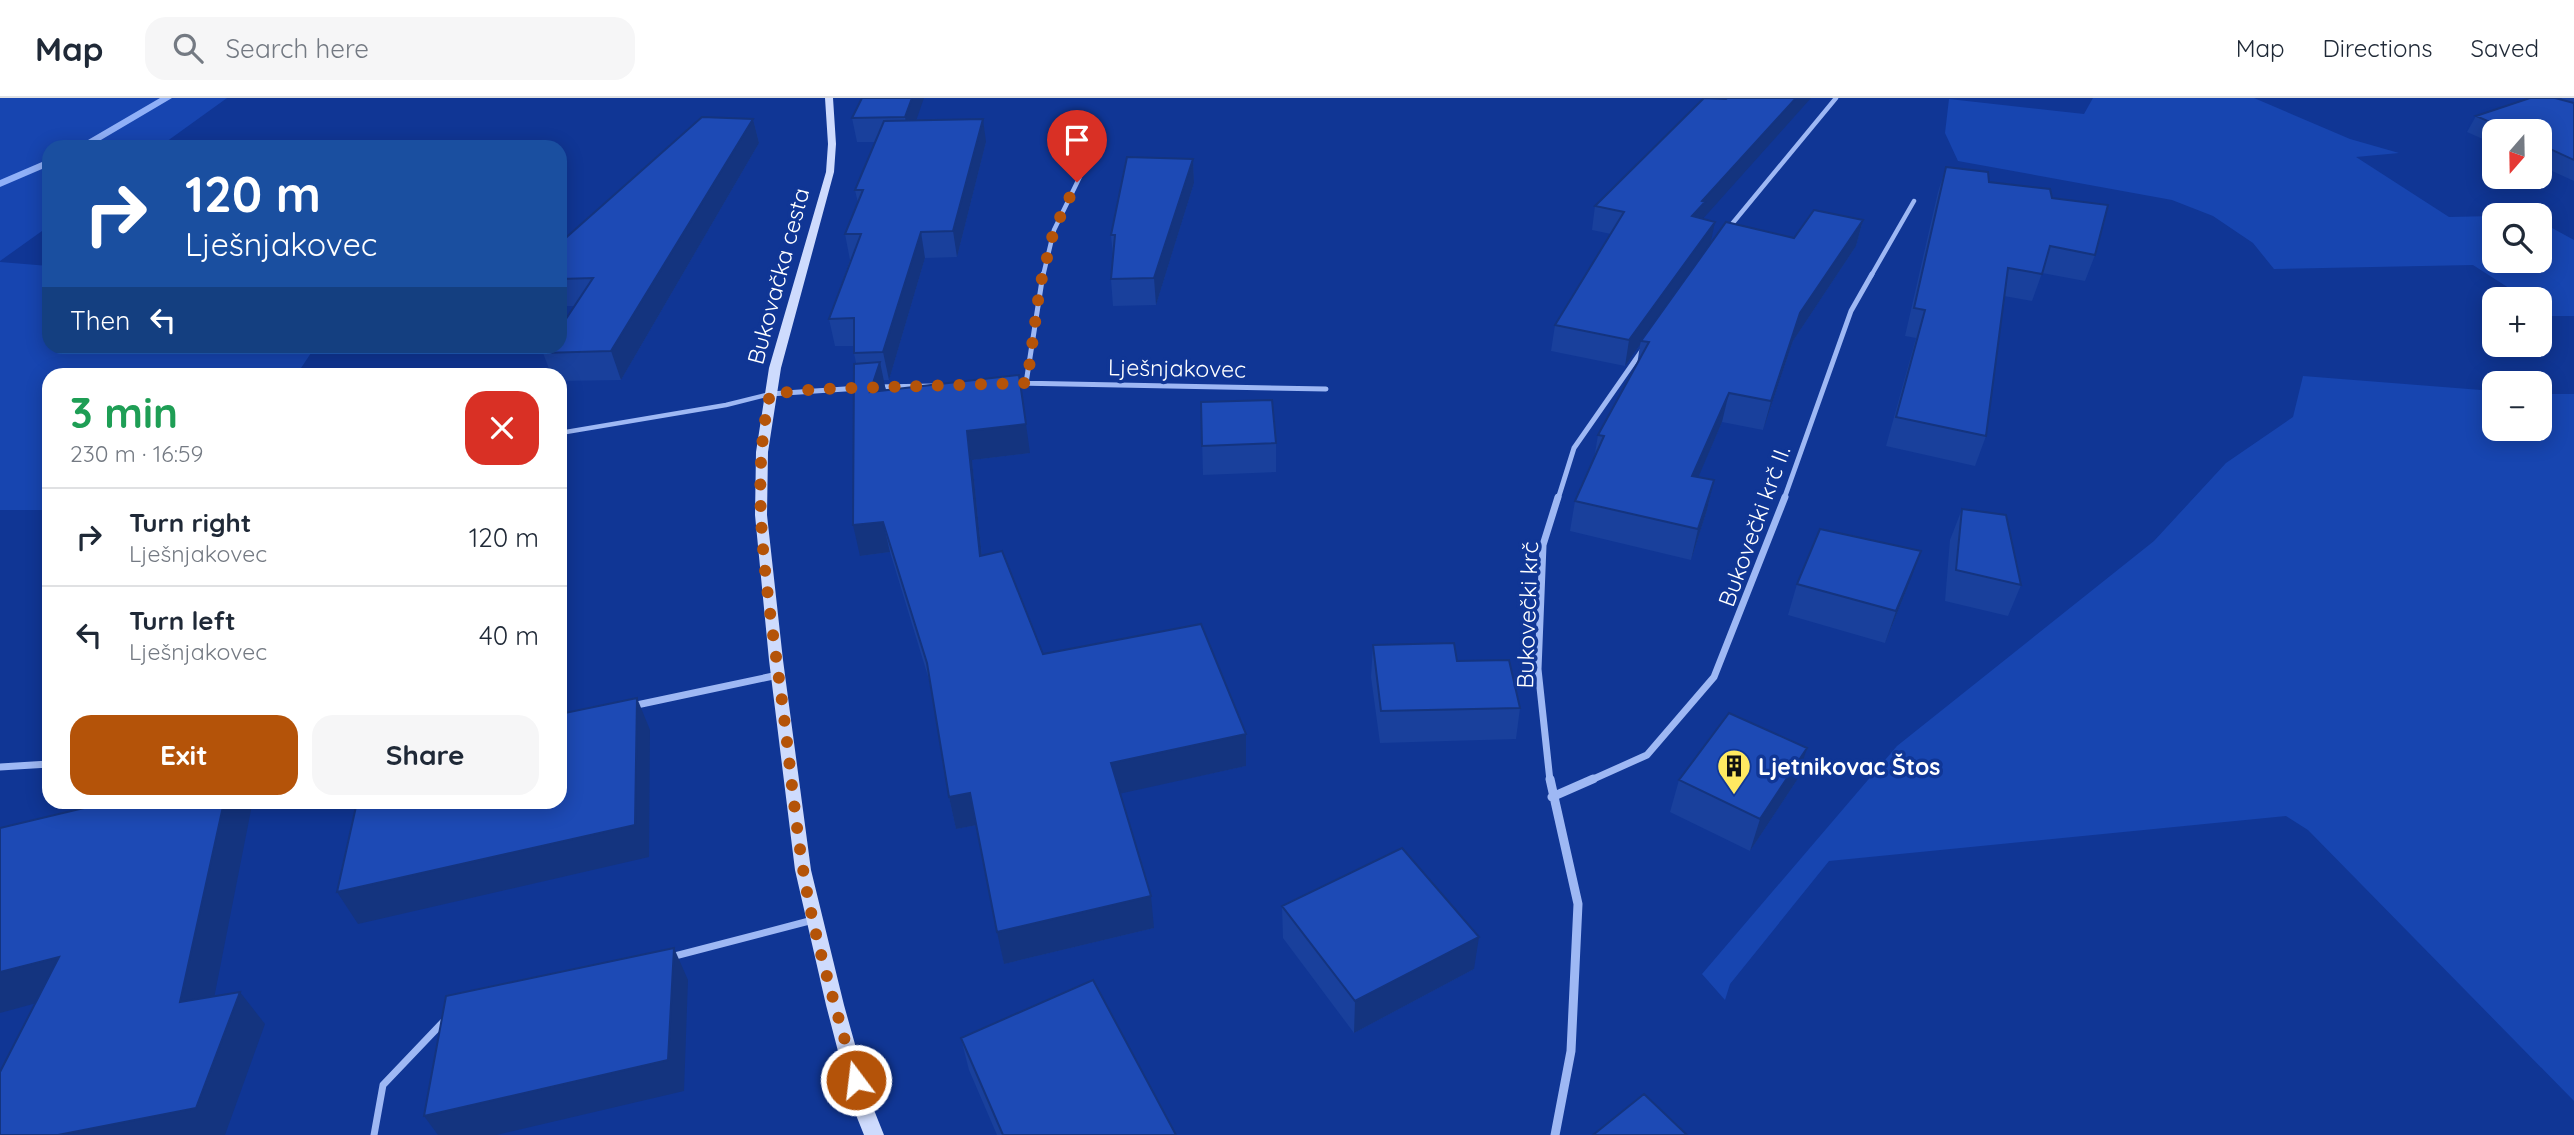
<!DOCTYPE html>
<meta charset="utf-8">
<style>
:root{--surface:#fff;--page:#f6f6f7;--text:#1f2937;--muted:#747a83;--line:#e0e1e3;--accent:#b45309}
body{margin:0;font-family:Quicksand,sans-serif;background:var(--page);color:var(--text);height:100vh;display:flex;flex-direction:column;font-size:26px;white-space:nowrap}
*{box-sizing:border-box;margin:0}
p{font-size:23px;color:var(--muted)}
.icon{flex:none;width:38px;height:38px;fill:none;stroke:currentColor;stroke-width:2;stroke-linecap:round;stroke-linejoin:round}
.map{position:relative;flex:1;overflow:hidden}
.details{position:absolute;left:42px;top:270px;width:525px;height:441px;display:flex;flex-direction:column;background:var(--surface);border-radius:21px;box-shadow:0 4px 18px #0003}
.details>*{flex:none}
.banner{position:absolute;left:42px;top:42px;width:525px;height:214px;border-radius:21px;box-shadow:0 4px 18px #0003;background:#1a4fa0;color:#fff;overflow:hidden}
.needle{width:46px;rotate:200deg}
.tools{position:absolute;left:2482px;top:21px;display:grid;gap:14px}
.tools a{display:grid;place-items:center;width:70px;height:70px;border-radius:14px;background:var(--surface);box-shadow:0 4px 18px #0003;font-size:35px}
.pin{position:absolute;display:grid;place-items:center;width:60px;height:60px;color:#fff;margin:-72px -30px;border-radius:50% 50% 50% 0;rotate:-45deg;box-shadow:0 0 7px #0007}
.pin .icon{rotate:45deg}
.me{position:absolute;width:77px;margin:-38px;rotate:345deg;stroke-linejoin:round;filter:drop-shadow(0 0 5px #0008)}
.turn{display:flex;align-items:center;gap:24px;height:147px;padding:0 28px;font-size:32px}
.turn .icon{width:91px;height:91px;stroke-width:2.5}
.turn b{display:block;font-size:49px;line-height:60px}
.then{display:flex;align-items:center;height:66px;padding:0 28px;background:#0003;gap:14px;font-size:26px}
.round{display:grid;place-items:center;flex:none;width:74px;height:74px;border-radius:21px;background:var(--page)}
.head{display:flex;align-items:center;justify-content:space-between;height:119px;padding:0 28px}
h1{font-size:42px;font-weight:800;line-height:52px;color:#1e9e55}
.button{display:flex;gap:14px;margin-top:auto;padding:14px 28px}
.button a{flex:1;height:80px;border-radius:21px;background:var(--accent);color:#fff;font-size:28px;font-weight:800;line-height:80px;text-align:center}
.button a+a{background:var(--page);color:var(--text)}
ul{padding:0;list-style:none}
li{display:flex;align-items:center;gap:21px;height:98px;padding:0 28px;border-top:2px solid var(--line)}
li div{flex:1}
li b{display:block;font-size:26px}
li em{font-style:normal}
header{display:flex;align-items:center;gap:42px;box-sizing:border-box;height:98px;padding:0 35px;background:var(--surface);border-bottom:2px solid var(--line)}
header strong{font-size:33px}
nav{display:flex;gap:38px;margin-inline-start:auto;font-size:24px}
.search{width:490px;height:63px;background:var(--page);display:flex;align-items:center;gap:18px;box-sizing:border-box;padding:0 24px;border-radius:21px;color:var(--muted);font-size:26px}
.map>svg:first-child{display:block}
</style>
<header>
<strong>Map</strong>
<div class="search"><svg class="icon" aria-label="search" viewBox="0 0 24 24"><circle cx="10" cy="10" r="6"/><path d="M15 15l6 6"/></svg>Search here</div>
<nav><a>Map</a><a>Directions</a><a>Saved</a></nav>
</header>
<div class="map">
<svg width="2574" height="1037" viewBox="0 0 2574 1037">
<rect width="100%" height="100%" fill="#103695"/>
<path fill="#1745b0" d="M 0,0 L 227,0 L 159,49 L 49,49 L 49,128 L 0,163 Z
M 2093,0 L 2254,0 L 2350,41 L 2399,55 L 2356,59 L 2449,119 L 2494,118 L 2494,163 L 2539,163 L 2539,123 L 2574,142 L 2574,218 L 2552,218 L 2539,210 L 2539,201 L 2526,201 L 2473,167 L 2274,171 L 2253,145 L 2213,118 L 2172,102 L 1958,63 L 1945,35 L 1949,1 L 2084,16 Z
M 0,164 L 49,168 L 49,248 L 315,249 L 297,276 L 49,276 L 49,412 L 0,412 Z
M 2303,278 L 2494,293 L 2494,331 L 2539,331 L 2539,296 L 2574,296 L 2574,1003 L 2308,732 L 2286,718 L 1829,763 L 1730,886 L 1725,902 L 1702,876 L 1897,648 L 2154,443 L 2226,365 L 2293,319 Z"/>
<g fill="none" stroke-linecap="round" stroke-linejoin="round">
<path fill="#90b0f7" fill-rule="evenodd" d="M 160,0 L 172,0 L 89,49 L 76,49 Z
M 49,61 L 49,68 L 0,89 L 0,82 Z"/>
<path stroke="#9eb8f4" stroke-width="4.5" d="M 560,335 L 726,307 L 770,296"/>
<path stroke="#9eb8f4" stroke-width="7" d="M 671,859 L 813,822
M 374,1037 L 383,987 L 444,923"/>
<path stroke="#9eb8f4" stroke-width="4.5" d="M 1727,132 L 1836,0
M 1043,178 L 1054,132 L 1089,60
M 1871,178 L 1914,103"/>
<path stroke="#9eb8f4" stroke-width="5" d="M 1012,285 L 1326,291
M 1026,285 L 1043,176
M 876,289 L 934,288
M 770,296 L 860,290
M 1558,401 L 1574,350 L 1643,251
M 1784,401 L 1851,213 L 1872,176"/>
<path stroke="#9eb8f4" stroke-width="7" d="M 632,608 L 778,577
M 0,669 L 49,666
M 1550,683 L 1538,571 L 1543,447 L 1558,399
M 1589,683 L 1647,657 L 1714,579 L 1785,399"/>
<path stroke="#9eb8f4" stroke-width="9" d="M 1550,681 L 1578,806 L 1571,953 L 1555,1037
M 1552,699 L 1593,681"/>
<path fill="#cedbfd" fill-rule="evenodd" d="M 825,0 L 833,0 L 836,46 L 834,74 L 781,270 L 768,354 L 767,417 L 783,562 L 811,772 L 844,907 L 872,1007 L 884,1037 L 864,1037 L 852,1007 L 826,907 L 795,772 L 769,562 L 755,417 L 756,354 L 769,270 L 826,74 L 828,46 Z"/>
</g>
<path fill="#19409c" d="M 862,0 L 916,22 L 986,44 L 957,159 L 925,160 L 889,282 L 883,282 L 886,292 L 1030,355 L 972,362 L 982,458 L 1043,556 L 1246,668 L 1120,695 L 1154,830 L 1004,866 L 977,727 L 956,731 L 949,699 L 930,585 L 890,454 L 860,458 L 856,265 L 854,255 L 854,248 L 835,248 L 829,221 L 850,162 L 845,136 L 858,105 L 855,92 L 876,44 L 857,44 L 852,20 Z
M 2562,0 L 2574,0 L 2574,83 L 2539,67 L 2539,33 L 2494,33 L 2494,46 L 2467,34 L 2476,18 L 2561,2 Z
M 753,21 L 759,45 L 621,282 L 560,283 L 560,276 L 551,276 L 543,255 L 575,208 L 560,208 L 560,145 Z
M 1193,61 L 1194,85 L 1156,207 L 1113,208 L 1111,181 L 1113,159 L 1111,137 Z
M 1946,69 L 1989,84 L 2052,100 L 2095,157 L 2085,183 L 2042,175 L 2032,203 L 2004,198 L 1986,338 L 1975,368 L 1886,348 L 1916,240 L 1905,238 L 1938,94 Z
M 1595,108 L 1703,121 L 1711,145 L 1794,140 L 1863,122 L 1856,148 L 1793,243 L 1763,332 L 1722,324 L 1698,379 L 1714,382 L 1707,412 L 1691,462 L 1570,433 L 1575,403 L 1594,361 L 1598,337 L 1637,267 L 1640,247 L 1625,268 L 1551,253 L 1555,227 L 1611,136 L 1592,132 Z
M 1201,304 L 1276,345 L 1276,374 L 1203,377 Z
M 1962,411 L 2021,487 L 2008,518 L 1945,503 L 1950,442 Z
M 1910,483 L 1885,545 L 1788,517 L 1797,486 Z
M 1373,547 L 1520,610 L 1516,641 L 1380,645 L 1371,579 Z
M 1679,682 L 1797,682 L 1750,753 L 1670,714 Z
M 1282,808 L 1474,871 L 1354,935 L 1283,840 Z
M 961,940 L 1176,1037 L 997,1037 L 969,972 Z"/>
<path fill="#14347f" d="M 912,0 L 924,0 L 909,43 L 905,19 Z
M 1796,0 L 1811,0 L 1701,123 L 1692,118 L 1702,103 Z
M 753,21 L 759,45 L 621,282 L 611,253 Z
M 983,21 L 986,44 L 957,159 L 953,133 Z
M 1193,61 L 1194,85 L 1156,207 L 1154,180 Z
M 1863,122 L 1856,148 L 1793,243 L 1763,332 L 1771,303 L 1800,215 Z
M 1715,124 L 1710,148 L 1641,243 L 1640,247 L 1625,268 L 1629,242 Z
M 921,134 L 925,160 L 889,282 L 883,254 Z
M 880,264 L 886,293 L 870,294 Z
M 1729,295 L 1722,324 L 1686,408 L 1692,378 Z
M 1026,326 L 1030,355 L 972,362 L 985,489 L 980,458 L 967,333 Z
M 1714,382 L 1707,412 L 1691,462 L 1698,431 Z
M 883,424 L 890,454 L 860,458 L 853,427 Z
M 1921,453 L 1910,483 L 1885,545 L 1896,513 Z
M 637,600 L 650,632 L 649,759 L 358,826 L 337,794 Z
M 1246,636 L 1246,668 L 1114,697 L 1111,665 Z
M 1807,650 L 1797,682 L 1750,753 L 1760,721 Z
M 970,695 L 977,727 L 956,731 L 949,699 Z
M 224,704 L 250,704 L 252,707 L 207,936 L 180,904 Z
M 1151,798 L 1154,830 L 1004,866 L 997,834 Z
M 1479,839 L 1474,871 L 1354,935 L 1355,903 Z
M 674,850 L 688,882 L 684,993 L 496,1037 L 438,1037 L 424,1018 Z
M 59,859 L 88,891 L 0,915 L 0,874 Z
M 240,894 L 265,926 L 225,1037 L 58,1037 Z"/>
<path fill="#1d4ab5" stroke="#14347f" stroke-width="2" d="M 862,0 L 912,0 L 905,19 L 852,20 Z
M 1704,0 L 1726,1 L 1727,0 L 1796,0 L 1702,103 L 1705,104 L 1692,118 L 1715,124 L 1629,242 L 1555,227 L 1624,114 L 1595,108 Z
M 2530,0 L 2555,0 L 2574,5 L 2574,62 L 2539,46 L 2539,33 L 2510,33 L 2476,18 Z
M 702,19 L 753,21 L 611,253 L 543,255 L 547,248 L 560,248 L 560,230 L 593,180 L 560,181 L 560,145 Z
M 983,21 L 953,133 L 921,134 L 883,254 L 854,255 L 854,220 L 829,221 L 861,136 L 845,136 L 863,92 L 855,92 L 884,23 Z
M 1127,59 L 1193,61 L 1154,180 L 1111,181 L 1115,137 L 1111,137 Z
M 1946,69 L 1988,74 L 1989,84 L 2050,91 L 2052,100 L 2108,107 L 2095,157 L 2050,148 L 2042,176 L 2008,170 L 1986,338 L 1896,319 L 1925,212 L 1914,210 Z
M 1814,112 L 1863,122 L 1800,215 L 1771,303 L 1729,295 L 1692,378 L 1714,382 L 1698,431 L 1575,403 L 1604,338 L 1598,337 L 1649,244 L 1641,243 L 1726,124 L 1794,140 Z
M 880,264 L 870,294 L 1019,277 L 1026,326 L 967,333 L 980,458 L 1002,453 L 1043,556 L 1201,526 L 1246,636 L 1111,665 L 1151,798 L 997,834 L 970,695 L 949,699 L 927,565 L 883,424 L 853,427 L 854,266 Z
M 1272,302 L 1276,345 L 1202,348 L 1201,304 Z
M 1962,411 L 2006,417 L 2021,487 L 1956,472 Z
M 1820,431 L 1921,453 L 1896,513 L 1797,486 Z
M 1454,545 L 1457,563 L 1509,562 L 1520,610 L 1381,613 L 1373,547 Z
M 637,600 L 635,727 L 337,794 L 357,704 L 560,704 L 560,616 Z
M 1729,615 L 1807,650 L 1760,721 L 1679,682 Z
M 109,704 L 224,704 L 180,904 L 240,894 L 196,1010 L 58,1037 L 0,1037 L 0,974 L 59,859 L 0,874 L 0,730 Z
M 1402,750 L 1479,839 L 1355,903 L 1282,808 Z
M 674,850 L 668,962 L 424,1018 L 446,898 Z
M 1093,882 L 1176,1037 L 1003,1037 L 961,940 Z
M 1644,996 L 1687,1037 L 1593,1037 Z"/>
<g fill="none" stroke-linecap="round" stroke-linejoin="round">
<path stroke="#b45309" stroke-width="12" stroke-dasharray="0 21.6" d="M 856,982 C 837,912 814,842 803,771 C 793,708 788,644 779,581 C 767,489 749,389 770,296 L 817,291 L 1027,285 L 1040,188 L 1054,132 L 1077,84"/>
</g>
<defs>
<g id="building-pin" transform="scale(1.75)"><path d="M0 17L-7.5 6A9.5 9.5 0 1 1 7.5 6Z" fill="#ffe961" stroke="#103695"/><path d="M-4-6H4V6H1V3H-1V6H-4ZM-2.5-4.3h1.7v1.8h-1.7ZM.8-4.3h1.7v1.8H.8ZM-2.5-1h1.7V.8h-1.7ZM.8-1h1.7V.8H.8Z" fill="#111"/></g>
</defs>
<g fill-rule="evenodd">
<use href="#building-pin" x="1734" y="668"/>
</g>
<g text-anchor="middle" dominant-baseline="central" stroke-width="7" stroke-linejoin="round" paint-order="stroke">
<g font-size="23" fill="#fff" stroke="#103695">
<text transform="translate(778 178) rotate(-75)">Bukovačka cesta</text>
<text transform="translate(1177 270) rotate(1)">Lješnjakovec</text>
<text transform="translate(1754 428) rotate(-70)">Bukovečki krč II.</text>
<text transform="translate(1527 517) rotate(-88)">Bukovečki krč</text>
</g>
<g font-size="23" font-weight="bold" fill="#fff" stroke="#103695" text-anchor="start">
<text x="1758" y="668">Ljetnikovac Štos</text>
</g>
</g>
</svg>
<div class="tools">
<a><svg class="needle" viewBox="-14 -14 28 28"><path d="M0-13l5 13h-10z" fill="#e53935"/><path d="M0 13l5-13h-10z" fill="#747a83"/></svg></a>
<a><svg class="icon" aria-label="search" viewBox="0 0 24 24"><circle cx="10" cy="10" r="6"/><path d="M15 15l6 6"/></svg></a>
<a>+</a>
<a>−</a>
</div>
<div class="pin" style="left:1077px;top:84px;background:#d93025"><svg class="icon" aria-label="arrive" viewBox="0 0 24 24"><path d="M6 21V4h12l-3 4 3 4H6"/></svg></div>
<svg class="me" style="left:856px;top:982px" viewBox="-20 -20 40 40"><circle r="17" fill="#b45309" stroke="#fff" stroke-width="3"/><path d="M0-11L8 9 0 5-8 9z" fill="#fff"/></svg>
<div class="banner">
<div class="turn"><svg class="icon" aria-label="right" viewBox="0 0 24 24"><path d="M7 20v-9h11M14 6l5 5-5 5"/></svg><div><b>120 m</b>Lješnjakovec</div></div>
<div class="then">Then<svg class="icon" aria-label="left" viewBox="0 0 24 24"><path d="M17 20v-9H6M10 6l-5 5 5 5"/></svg></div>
</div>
<section class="details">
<div class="head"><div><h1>3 min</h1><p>230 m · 16:59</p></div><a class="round" style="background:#d93025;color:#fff"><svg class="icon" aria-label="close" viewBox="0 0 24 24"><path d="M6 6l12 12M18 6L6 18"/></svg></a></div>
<ul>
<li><svg class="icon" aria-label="right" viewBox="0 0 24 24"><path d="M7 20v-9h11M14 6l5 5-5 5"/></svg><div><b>Turn right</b><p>Lješnjakovec</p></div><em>120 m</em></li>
<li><svg class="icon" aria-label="left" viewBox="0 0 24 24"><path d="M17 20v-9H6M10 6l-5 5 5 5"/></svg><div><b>Turn left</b><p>Lješnjakovec</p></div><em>40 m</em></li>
</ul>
<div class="button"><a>Exit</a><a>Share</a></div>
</section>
</div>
